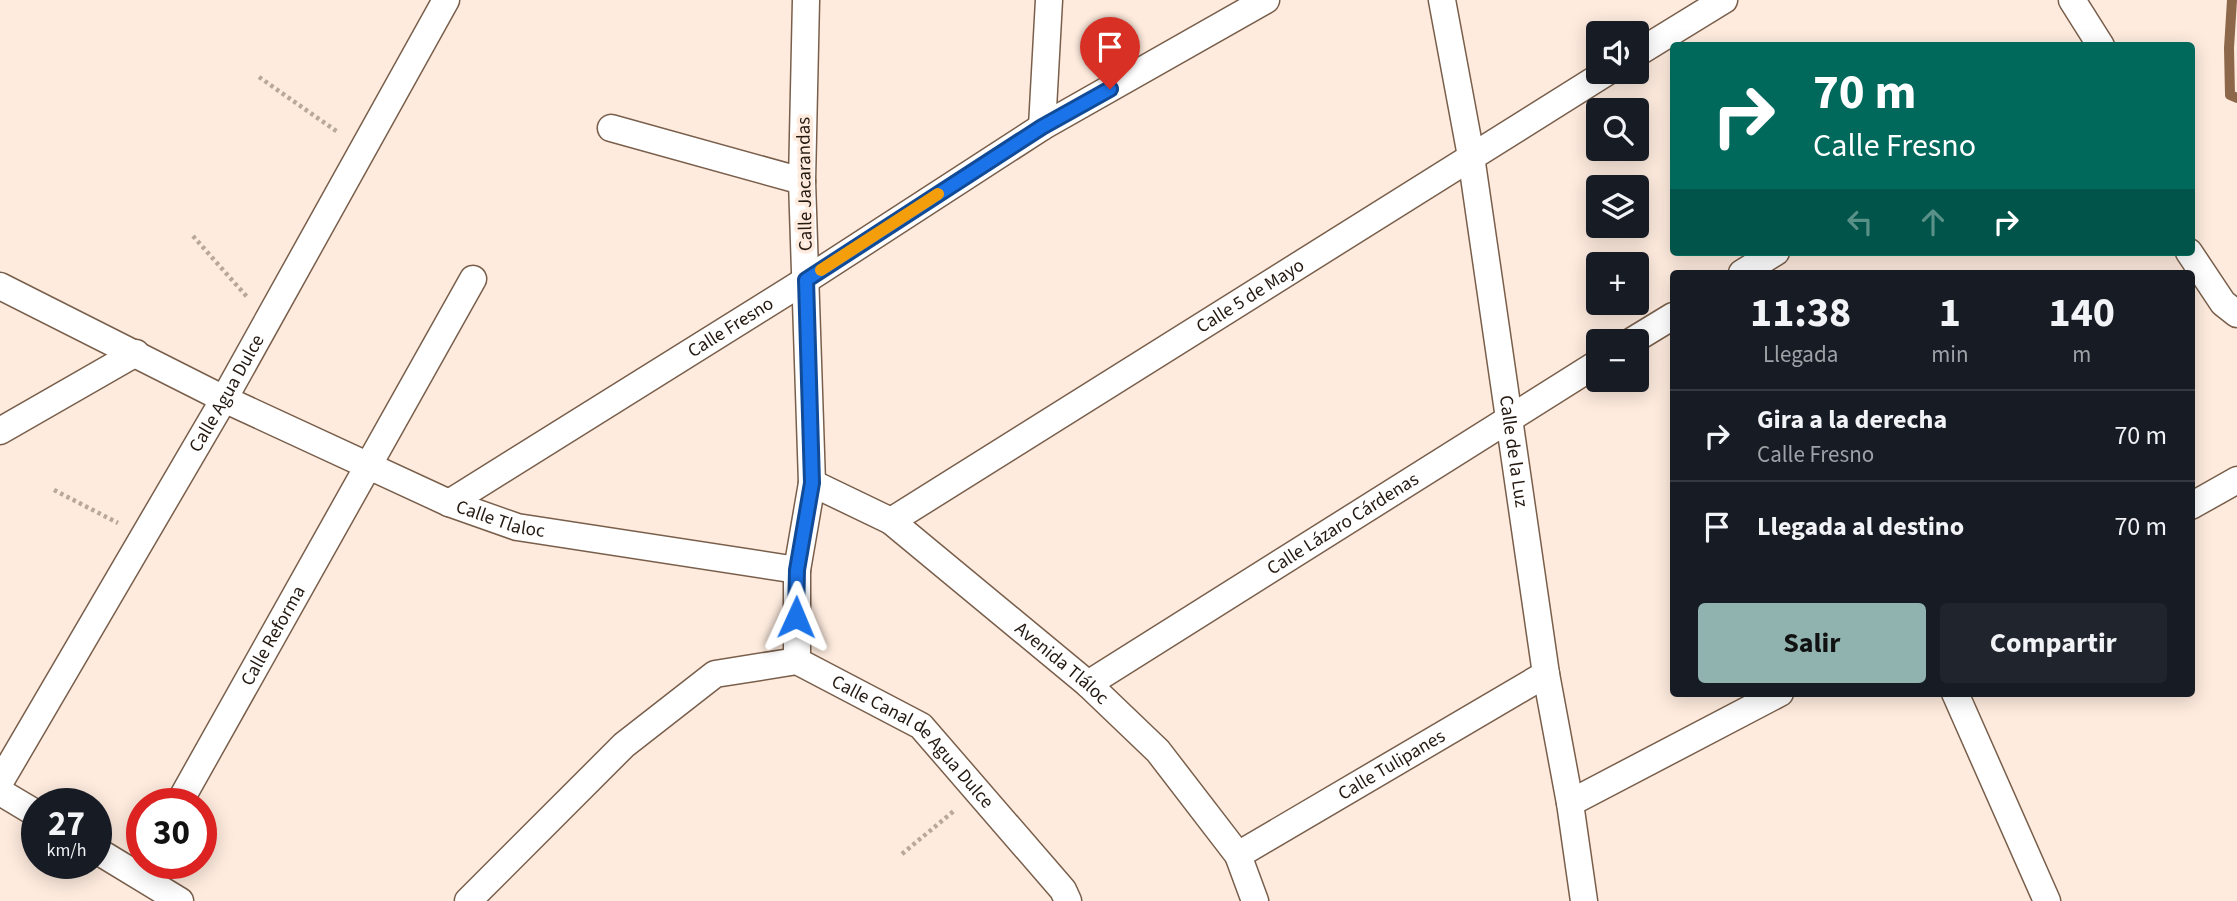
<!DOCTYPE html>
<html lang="es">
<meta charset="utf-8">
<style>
:root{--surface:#171b24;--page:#20242c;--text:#f1f3f6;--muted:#9ea1a6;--line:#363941;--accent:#90b3af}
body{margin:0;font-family:"Source Sans 3",sans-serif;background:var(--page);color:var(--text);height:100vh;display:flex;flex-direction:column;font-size:26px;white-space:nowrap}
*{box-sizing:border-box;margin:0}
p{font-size:23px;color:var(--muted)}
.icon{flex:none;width:38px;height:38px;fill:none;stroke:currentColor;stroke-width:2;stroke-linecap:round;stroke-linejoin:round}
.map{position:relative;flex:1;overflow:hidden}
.details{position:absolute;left:1670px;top:270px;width:525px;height:427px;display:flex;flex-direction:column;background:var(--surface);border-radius:7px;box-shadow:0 4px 18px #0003}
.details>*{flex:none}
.banner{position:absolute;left:1670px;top:42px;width:525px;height:214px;border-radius:7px;box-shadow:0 4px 18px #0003;background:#00695c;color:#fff;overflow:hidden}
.controls{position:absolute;left:1586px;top:21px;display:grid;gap:14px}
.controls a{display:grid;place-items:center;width:63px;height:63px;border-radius:7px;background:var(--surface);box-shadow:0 4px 18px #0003;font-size:35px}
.speed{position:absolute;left:21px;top:788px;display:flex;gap:14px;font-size:35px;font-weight:700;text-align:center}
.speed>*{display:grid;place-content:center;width:91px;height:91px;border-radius:50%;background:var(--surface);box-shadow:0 4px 18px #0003;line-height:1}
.speed small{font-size:18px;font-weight:400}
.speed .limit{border:10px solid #d22;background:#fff;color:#111}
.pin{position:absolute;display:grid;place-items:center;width:60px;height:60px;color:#fff;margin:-72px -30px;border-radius:50% 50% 50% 0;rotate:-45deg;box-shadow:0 0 7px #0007}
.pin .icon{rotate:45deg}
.me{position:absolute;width:77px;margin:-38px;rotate:1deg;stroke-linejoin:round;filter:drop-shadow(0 0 5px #0008)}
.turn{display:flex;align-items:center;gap:24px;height:147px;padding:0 28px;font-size:32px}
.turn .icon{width:91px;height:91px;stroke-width:2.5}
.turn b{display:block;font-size:49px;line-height:60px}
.lanes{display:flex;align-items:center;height:66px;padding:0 28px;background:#0003;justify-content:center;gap:35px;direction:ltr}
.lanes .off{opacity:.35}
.eta{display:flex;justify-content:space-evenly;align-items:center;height:119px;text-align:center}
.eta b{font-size:42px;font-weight:700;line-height:49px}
.cta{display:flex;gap:14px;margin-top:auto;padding:14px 28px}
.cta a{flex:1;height:80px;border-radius:7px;background:var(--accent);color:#111;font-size:28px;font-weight:700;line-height:80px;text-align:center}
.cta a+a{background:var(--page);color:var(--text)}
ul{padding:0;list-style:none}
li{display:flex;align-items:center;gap:21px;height:91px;padding:0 28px;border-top:2px solid var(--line)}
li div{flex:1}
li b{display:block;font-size:26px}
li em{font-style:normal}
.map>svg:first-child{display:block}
</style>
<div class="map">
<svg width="2237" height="901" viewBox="0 0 2237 901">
<rect width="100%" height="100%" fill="#feebde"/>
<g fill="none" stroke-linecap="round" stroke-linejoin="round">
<path stroke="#8d674a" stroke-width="10" d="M 2232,0 L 2229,48 L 2230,95 L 2237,98"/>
<g stroke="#795f4b" stroke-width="29">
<g id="street">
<path id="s1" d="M 1442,0 L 1471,156 L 1546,674 L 1570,803 L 1584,901"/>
<path d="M 2072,0 L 2101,46"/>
<path d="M 1636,54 L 1724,0"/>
<path d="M 1042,127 L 1049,0"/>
<path d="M 611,128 L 802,181"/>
<path d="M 2189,252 L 2223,303 L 2237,314"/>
<path d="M 1742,273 L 1776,252"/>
<path id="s2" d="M 0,286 L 224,399 L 449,503 L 517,527 L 797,570"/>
<path d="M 1632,341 L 1673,316"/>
<path d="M 0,431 L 136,353"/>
<path id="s3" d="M 812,483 L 891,521 L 1088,684 L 1158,751 L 1238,855 L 1255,901"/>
<path id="s4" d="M 449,503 L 806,280 L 1042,127 L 1266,0"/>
<path d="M 2191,506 L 2237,480"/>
<path id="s5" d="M 891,521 L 1607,72"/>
<path d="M 797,661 L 797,570 L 812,483 L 802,181 L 806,0"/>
<path id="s6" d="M 1088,684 L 1598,363"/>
<path d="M 1955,693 L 2047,901"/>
<path id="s7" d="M 0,782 L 224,399 L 446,0"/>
<path d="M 0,792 L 37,814"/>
<path id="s8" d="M 179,803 L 473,279"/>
<path d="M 1570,803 L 1780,693"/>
<path d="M 96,850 L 180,901"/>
<path id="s9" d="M 1238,855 L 1546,674"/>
<path id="s10" d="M 468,901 L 624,745 L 715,674 L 797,661 L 921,726 L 1063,890 L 1068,901"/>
</g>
</g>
<path stroke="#b8a89c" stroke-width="4.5" stroke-dasharray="3.5 3.5" stroke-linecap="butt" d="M 259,77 L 339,133
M 193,236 L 248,298
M 54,490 L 118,523
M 902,854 L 955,810"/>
<use href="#street" stroke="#fff" stroke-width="26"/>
</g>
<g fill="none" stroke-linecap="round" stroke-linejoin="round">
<g stroke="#114b97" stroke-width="18">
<path id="route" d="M 796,617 L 797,570 L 812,483 L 806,280 L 1042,127 L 1110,89"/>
</g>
<use href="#route" stroke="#1a73e8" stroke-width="12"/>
<path stroke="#f59e0b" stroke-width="12" d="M 821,270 L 938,194"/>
</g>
<g text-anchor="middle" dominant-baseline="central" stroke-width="7" stroke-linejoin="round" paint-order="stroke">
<g font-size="19" fill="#241911" stroke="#feebde">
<text transform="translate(805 184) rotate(-91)">Calle Jacarandas</text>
<text stroke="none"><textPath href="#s5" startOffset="424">Calle 5 de Mayo</textPath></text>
<text stroke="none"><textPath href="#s4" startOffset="332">Calle Fresno</textPath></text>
<text stroke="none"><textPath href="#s7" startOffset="450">Calle Agua Dulce</textPath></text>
<text stroke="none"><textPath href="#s1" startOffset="457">Calle de la Luz</textPath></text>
<text stroke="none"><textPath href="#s2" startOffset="553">Calle Tlaloc</textPath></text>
<text stroke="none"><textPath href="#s6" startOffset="301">Calle Lázaro Cárdenas</textPath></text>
<text stroke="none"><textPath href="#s8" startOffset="192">Calle Reforma</textPath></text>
<text stroke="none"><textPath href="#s3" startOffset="310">Avenida Tláloc</textPath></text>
<text stroke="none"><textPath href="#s10" startOffset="562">Calle Canal de Agua Dulce</textPath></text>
<text stroke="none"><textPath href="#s9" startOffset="178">Calle Tulipanes</textPath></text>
</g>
</g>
</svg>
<div class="controls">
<a><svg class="icon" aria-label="sound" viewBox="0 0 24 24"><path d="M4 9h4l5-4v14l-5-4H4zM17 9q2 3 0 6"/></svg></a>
<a><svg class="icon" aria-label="search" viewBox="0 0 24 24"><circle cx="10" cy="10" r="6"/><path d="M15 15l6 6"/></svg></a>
<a><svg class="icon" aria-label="layers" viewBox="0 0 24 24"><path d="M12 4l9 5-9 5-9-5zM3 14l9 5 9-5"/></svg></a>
<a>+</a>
<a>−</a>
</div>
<div class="speed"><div>27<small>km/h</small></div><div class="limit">30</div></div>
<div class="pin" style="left:1110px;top:89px;background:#d93025"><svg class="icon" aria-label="arrive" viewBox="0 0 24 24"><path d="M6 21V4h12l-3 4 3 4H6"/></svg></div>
<svg class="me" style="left:796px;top:617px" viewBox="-20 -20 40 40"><path d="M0-17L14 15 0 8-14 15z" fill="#1a73e8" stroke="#fff" stroke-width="4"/></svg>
<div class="banner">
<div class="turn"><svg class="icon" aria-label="right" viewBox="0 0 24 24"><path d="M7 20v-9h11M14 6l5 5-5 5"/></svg><div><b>70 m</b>Calle Fresno</div></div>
<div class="lanes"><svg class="icon off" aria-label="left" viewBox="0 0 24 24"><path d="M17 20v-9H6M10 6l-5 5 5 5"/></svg><svg class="icon off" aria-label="ahead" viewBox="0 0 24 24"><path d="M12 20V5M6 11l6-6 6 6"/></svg><svg class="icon" aria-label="right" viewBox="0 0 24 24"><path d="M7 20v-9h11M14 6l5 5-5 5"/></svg></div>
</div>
<section class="details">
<div class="eta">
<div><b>11:38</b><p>Llegada</p></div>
<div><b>1</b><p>min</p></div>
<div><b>140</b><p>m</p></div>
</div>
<ul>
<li><svg class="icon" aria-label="right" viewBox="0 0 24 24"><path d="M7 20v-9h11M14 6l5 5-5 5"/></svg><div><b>Gira a la derecha</b><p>Calle Fresno</p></div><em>70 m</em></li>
<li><svg class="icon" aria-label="arrive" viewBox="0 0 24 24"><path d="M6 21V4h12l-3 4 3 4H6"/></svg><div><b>Llegada al destino</b></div><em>70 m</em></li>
</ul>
<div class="cta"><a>Salir</a><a>Compartir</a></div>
</section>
</div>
